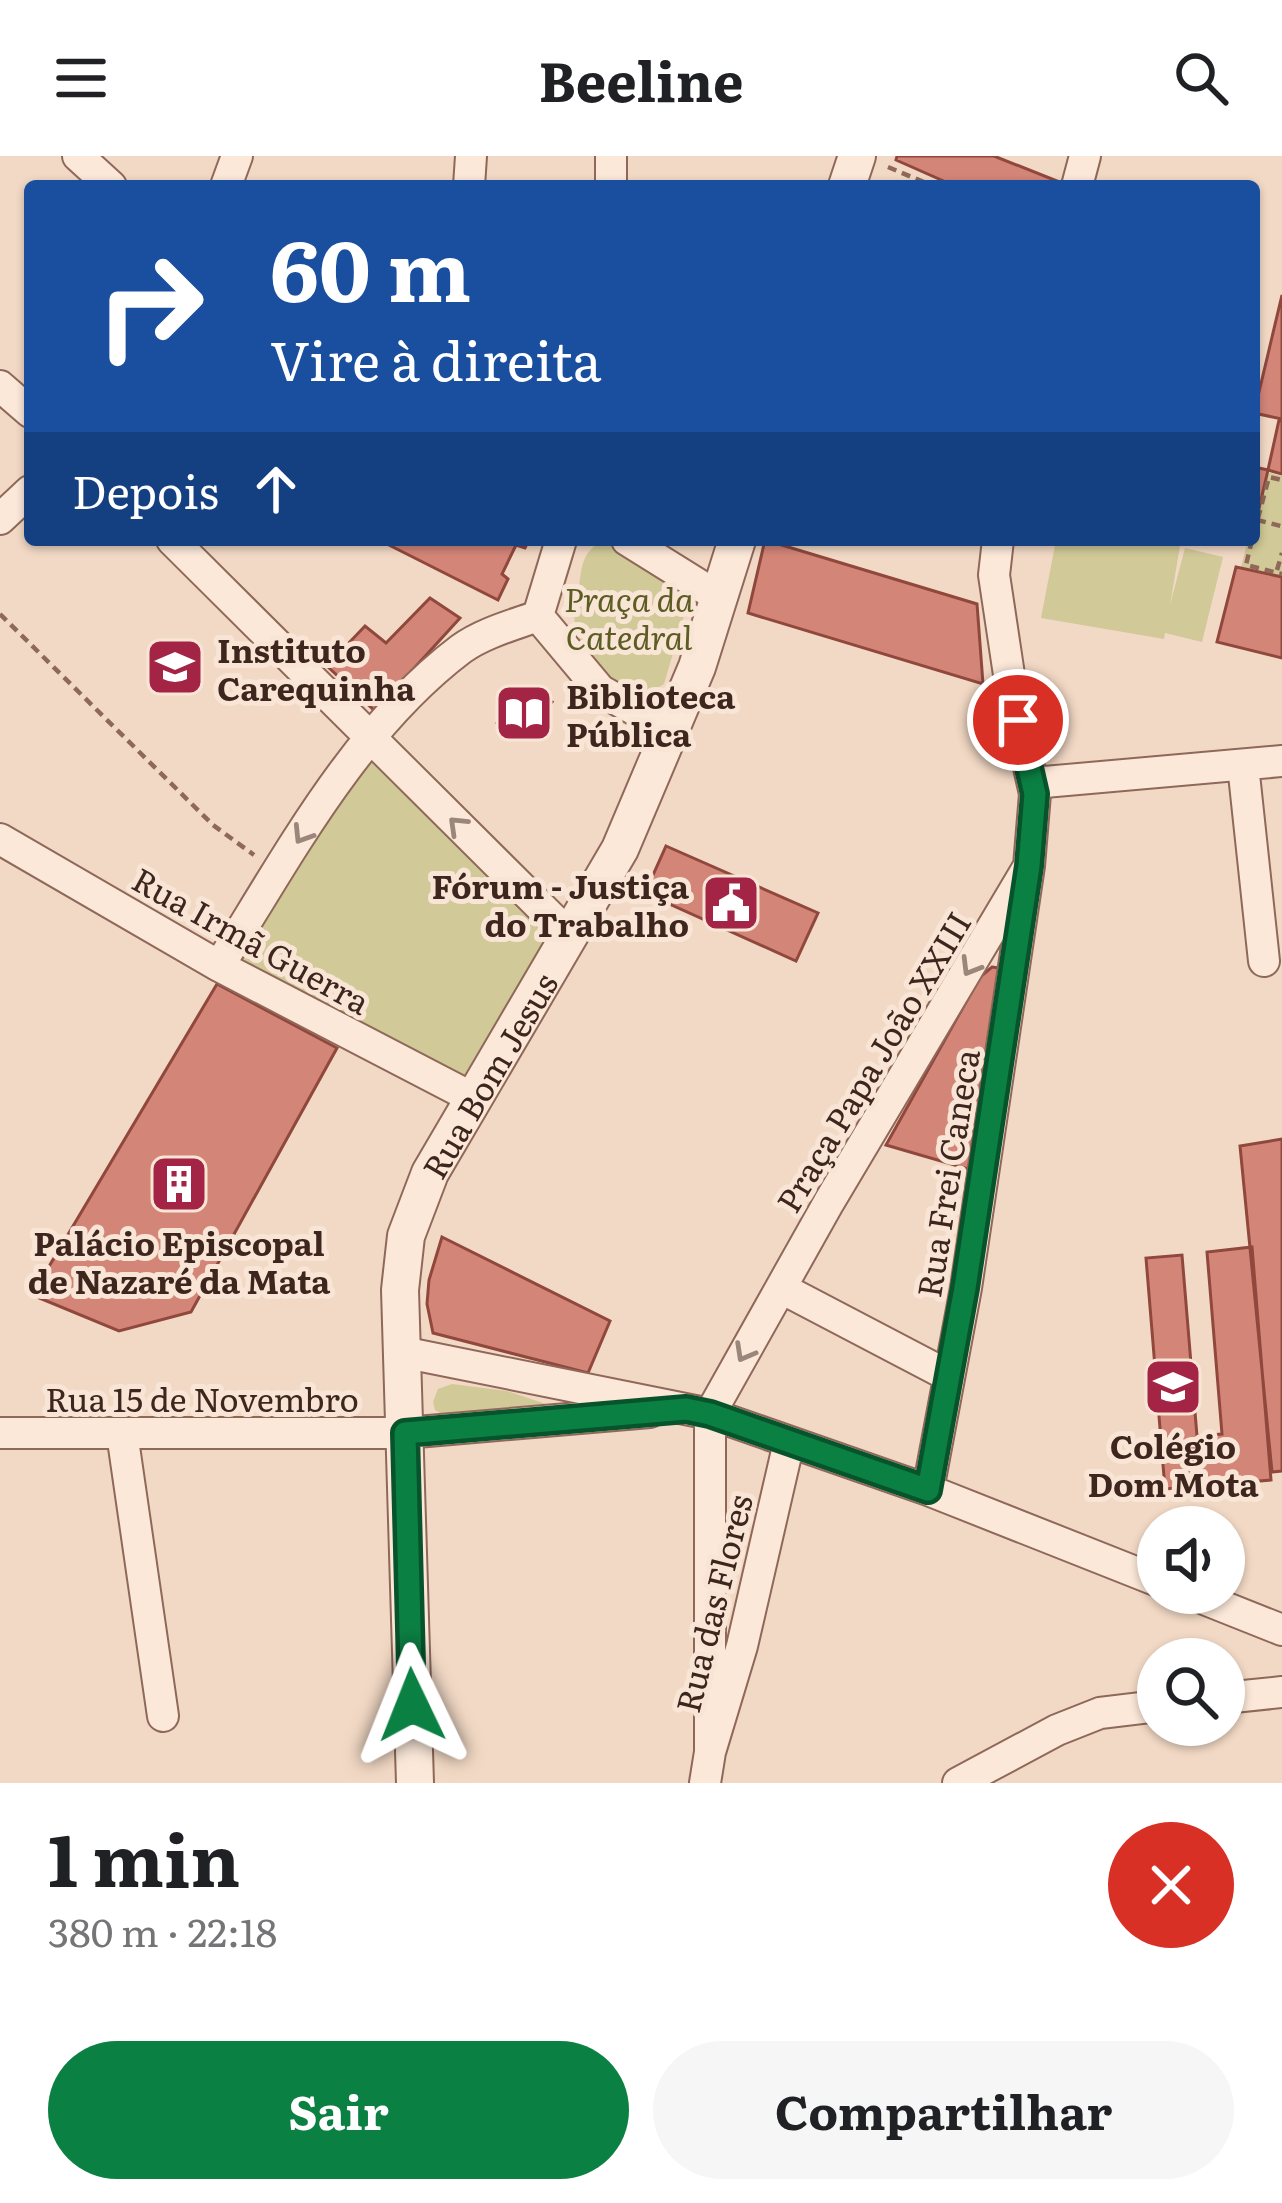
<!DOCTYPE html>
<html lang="pt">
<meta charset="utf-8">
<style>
:root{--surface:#fff;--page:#f6f6f6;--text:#202124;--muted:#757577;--accent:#0b8043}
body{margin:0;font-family:Literata,serif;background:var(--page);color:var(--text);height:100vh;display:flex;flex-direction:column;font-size:45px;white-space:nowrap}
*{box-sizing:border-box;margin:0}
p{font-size:39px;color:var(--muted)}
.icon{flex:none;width:66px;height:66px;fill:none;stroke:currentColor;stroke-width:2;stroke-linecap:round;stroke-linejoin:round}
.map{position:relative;height:1627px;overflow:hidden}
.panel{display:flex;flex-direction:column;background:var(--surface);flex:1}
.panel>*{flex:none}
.top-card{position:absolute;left:24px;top:24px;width:1236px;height:366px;border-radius:12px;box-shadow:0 3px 9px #0004;background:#1a4fa0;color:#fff;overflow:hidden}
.tools{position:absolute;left:1137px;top:1350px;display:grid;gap:24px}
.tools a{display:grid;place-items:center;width:108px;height:108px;border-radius:50%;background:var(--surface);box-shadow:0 3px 9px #0004;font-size:60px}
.pin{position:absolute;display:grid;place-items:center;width:102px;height:102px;color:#fff;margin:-51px;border:6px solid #fff;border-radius:50%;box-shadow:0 3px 12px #0007}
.me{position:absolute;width:132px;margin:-66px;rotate:358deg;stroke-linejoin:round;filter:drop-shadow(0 0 9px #0008)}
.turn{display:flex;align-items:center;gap:42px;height:252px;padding:0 48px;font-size:54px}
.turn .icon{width:156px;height:156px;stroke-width:2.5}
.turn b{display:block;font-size:84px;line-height:102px}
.then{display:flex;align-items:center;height:114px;padding:0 48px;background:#0003;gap:24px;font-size:45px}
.round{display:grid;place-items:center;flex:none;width:126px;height:126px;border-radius:63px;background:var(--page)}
.headline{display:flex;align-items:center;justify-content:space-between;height:204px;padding:0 48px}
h1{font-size:72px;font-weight:700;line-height:90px}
.action{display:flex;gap:24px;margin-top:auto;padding:24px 48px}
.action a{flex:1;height:138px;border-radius:72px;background:var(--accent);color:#fff;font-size:48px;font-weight:700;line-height:138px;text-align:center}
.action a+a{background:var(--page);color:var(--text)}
header{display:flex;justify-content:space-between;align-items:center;height:156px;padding:0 48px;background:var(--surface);font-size:54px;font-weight:700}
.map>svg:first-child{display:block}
</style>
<header><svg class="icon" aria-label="menu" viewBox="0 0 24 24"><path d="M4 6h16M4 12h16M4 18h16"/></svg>Beeline<svg class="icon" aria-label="search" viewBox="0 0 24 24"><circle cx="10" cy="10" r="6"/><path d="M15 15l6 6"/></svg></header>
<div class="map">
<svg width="1282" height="1627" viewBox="0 0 1282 1627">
<rect width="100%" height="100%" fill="#f2d9c5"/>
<path fill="#d1c997" d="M 1266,316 L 1282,320 L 1282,421 L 1241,411 L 1248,384 L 1254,384 L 1254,361 Z
M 1056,384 L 1181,384 L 1170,449 L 1185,392 L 1223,401 L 1202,486 L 1165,477 L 1164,483 L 1041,462 Z
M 604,385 L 613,386 L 686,434 L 689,443 L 664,528 L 646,539 C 615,538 581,498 575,469 C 573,456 577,444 579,431 C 582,410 582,394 604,385 Z
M 370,585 L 571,781 L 471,941 L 219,810 Z
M 452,1228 L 507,1235 L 552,1250 L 447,1261 L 435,1254 L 433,1246 L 438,1233 Z"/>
<path fill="#d38678" stroke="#90483d" stroke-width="3" d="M 897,0 L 994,0 L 1057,25 L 1056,30 L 955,30 L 896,4 Z
M 1282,139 L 1282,263 L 1254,257 Z
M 1279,264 L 1282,265 L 1282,318 L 1268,314 Z
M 1254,311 L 1268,314 L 1254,374 Z
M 379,384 L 529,384 L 525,392 L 516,389 L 502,418 L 508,423 L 498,444 Z
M 765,384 L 977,448 L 983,528 L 748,457 Z
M 1236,411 L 1282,421 L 1282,502 L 1217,486 Z
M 430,442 L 460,462 L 375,555 L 327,510 L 365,470 L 386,487 Z
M 526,531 L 552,546 L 521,583 L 497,567 Z
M 666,690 L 818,757 L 796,805 L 645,737 Z
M 992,811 L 999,812 L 980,969 L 968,1013 L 886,989 L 980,821 Z
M 217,828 L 337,892 L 191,1156 L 119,1175 L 32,1139 Z
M 1282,983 L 1282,1315 L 1272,1316 L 1240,990 Z
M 442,1081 L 610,1165 L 588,1217 L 433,1177 L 427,1148 L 429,1124 Z
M 1252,1091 L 1271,1324 L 1165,1333 L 1146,1102 L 1182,1099 L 1197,1280 L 1222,1278 L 1207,1096 Z"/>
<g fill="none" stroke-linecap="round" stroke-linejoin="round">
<g stroke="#8f6859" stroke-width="34">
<path id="minor" d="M 78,0 L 111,30
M 226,30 L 237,0
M 469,30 L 471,0
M 611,30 L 611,0
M 1077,30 L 1085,0
M 0,230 L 30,256
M 0,363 L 30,335
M 172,384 L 571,781
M 627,384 L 720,442
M 538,460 L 600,534 L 670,574
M 538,460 L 561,384
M 1243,609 L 1264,805
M 1033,627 L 1282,605
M 0,683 L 219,810 L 471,941
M 219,810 C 288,700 355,573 461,493 C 483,477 513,469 538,460
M 781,1132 L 949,1220
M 402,1196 L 710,1258 L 928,1334 L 1158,1425
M 0,1277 L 405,1277 L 650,1256
M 122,1277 L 163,1560
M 928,1334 L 966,1132 L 1029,710 L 1035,638 L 1011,532 L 994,419 L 998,384
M 1189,1437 L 1282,1474
M 1224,1542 L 1282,1536
M 710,1596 L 710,1258 L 829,1046 L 1029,710
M 705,1627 L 710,1596 L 742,1490 L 789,1286
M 958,1627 L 1057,1574 L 1100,1557 L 1158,1550"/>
</g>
<g stroke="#8f6859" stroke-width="40">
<g id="tertiary">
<path d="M 847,30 L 857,0"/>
<path id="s1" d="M 415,1627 L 400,1134 L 406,1080 L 430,1017 L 620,693 L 697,511 L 737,384"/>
</g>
</g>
<path stroke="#8f6859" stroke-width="4.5" stroke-dasharray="9 6" stroke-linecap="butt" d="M 888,11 L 933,30
M 1257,364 L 1281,370
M 1254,377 L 1269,321 L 1282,324
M 1252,384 L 1246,409 L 1282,418
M 1277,414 L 1282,397
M 0,458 L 213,669 L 254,699"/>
<use href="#minor" stroke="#fbe8d9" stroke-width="30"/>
<use href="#tertiary" stroke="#fbe8d9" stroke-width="36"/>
</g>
<defs><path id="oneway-chevron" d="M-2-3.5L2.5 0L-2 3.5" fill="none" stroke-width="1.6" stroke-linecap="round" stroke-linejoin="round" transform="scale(3)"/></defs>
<g stroke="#9c867c">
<use href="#oneway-chevron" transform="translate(457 669) rotate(-136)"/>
<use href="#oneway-chevron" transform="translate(302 679) rotate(122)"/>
<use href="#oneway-chevron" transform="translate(970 811) rotate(121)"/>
<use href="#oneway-chevron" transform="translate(744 1197) rotate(119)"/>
</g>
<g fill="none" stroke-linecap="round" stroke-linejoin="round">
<g stroke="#07532c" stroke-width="30">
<path id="route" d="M 412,1549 L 405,1277 L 686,1253 L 710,1258 L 928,1334 L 965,1132 L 1029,710 L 1035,638 L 1018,564"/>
</g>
<use href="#route" stroke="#0b8043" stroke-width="21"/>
</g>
<defs>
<g id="school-square" transform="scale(3)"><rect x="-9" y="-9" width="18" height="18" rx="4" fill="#a32445" stroke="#f8e5d5"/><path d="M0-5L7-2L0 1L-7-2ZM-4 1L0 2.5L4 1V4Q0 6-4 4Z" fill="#fff"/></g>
<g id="library-square" transform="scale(3)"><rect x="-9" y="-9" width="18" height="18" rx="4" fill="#a32445" stroke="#f8e5d5"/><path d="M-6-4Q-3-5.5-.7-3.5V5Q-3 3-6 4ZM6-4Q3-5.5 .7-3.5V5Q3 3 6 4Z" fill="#fff"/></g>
<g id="civic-square" transform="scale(3)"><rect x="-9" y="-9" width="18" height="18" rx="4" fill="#a32445" stroke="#f8e5d5"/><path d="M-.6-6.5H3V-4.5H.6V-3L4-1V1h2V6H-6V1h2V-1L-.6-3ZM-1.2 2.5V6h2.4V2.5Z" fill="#fff"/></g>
<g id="building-square" transform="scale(3)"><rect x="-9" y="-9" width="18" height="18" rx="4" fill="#a32445" stroke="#f8e5d5"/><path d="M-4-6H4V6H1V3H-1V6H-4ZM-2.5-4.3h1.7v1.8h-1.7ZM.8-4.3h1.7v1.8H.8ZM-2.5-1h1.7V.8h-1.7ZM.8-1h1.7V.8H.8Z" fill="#fff"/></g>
</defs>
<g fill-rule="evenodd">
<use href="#school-square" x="175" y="511"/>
<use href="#library-square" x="524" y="557"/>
<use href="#civic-square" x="731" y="747"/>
<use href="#building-square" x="179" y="1028"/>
<use href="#school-square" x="1173" y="1231"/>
</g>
<g text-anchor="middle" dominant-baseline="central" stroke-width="10" stroke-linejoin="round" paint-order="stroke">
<g font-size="33" font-style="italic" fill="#5c5c23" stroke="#f8e5d5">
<text x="629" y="441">Praça da<tspan x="629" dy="38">Catedral</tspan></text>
</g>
<g font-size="33" font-weight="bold" fill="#3e251e" stroke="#f8e5d5" text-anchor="start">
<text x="217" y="492">Instituto<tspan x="217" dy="38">Carequinha</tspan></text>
<text x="566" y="538">Biblioteca<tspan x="566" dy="38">Pública</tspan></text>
<text x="689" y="728" text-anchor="end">Fórum - Justiça<tspan x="689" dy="38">do Trabalho</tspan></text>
<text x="179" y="1085" text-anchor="middle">Palácio Episcopal<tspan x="179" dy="38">de Nazaré da Mata</tspan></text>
<text x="1173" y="1288" text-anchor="middle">Colégio<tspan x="1173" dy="38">Dom Mota</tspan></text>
</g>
<g font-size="33" fill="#3e251e" stroke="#f8e5d5">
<text transform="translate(252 783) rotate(29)">Rua Irmã Guerra</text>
<text transform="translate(872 905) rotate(-59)">Praça Papa João XXIII</text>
<text stroke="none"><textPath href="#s1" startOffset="729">Rua Bom Jesus</textPath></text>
<text transform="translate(946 1017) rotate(-81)">Rua Frei Caneca</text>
<text x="202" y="1241">Rua 15 de Novembro</text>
<text transform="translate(712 1447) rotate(-76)">Rua das Flores</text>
</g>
</g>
</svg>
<div class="tools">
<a><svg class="icon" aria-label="sound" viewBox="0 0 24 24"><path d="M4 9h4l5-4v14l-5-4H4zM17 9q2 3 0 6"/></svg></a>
<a><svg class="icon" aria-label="search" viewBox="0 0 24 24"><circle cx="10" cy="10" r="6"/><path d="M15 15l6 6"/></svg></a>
</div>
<div class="pin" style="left:1018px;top:564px;background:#d93025"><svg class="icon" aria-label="arrive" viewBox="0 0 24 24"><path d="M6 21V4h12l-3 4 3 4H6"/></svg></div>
<svg class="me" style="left:412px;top:1549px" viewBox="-20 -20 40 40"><path d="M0-17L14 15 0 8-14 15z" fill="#0b8043" stroke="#fff" stroke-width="4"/></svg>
<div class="top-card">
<div class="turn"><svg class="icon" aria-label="right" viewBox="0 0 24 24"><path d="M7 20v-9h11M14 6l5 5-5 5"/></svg><div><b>60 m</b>Vire à direita</div></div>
<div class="then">Depois<svg class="icon" aria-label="ahead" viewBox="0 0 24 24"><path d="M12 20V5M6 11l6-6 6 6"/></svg></div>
</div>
</div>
<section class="panel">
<div class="headline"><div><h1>1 min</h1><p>380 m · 22:18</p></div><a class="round" style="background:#d93025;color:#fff"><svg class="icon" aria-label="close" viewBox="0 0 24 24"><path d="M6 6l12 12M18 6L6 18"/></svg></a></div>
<div class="action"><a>Sair</a><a>Compartilhar</a></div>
</section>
